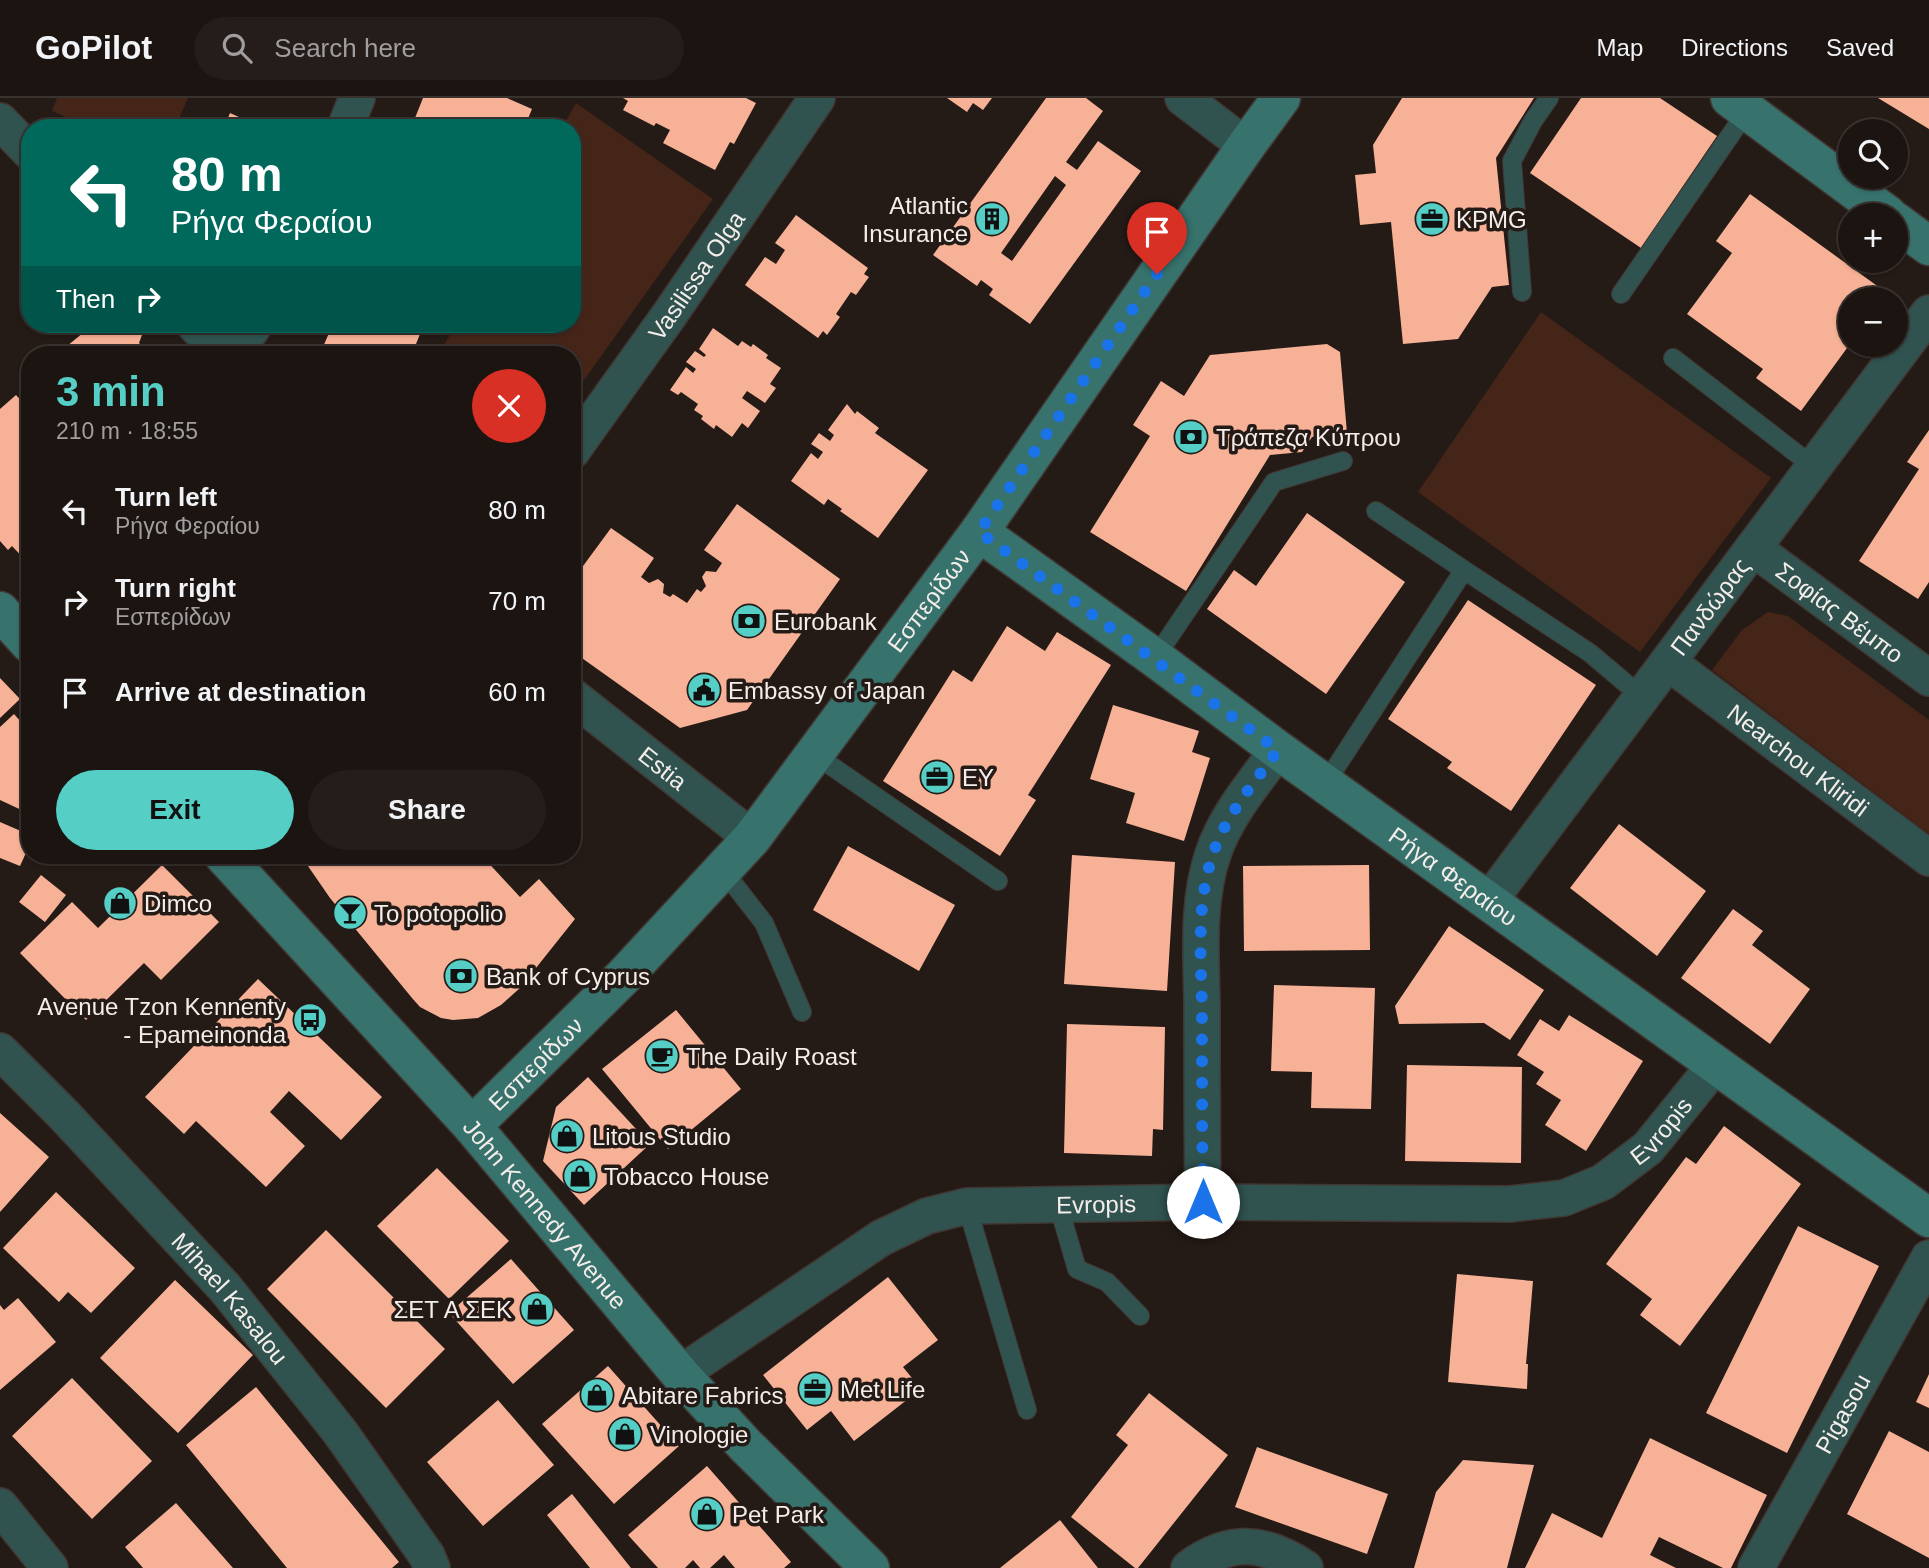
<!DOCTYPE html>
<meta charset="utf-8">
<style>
:root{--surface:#1b1410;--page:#241d19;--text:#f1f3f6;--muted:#a09e9f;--line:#393330;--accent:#55cec6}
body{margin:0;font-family:Helvetica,sans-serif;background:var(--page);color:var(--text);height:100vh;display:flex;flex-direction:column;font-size:26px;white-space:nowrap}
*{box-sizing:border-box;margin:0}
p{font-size:23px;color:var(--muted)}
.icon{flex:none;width:38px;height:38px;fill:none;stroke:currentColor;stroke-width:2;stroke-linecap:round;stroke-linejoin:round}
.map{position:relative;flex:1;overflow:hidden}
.sheet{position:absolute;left:21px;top:248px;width:560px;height:518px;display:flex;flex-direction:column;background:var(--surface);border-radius:28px;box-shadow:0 2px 5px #0004,0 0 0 2px var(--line)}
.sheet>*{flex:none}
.hud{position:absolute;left:21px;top:21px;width:560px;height:214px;border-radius:28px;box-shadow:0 2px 5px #0004,0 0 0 2px var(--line);background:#00695c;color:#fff;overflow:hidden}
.buttons{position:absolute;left:1838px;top:21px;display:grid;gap:14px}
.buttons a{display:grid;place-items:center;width:70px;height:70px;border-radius:50%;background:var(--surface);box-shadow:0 2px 5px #0004,0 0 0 2px var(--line);font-size:35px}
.pin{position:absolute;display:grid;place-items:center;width:60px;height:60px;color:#fff;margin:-72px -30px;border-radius:50% 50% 50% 0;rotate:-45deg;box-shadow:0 0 7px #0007}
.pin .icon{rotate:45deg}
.me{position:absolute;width:77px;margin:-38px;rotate:0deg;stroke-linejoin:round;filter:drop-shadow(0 0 5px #0008)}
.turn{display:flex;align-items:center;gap:24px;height:147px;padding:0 35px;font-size:32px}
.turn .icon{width:91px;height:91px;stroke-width:2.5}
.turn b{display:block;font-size:49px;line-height:60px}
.then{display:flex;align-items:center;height:66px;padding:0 35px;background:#0003;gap:14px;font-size:26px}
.round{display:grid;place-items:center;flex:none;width:74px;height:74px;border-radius:37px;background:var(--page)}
.head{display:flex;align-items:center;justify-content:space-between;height:119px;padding:0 35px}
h1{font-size:42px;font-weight:700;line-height:52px;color:var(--accent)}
.cta{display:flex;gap:14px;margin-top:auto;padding:14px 35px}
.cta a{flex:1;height:80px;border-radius:42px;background:var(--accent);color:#111;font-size:28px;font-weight:700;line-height:80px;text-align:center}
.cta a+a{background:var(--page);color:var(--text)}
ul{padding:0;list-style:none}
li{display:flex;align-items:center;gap:21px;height:91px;padding:0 35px}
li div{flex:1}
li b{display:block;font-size:26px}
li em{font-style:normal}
header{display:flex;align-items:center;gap:42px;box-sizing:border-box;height:98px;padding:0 35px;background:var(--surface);border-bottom:2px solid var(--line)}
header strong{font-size:33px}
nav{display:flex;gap:38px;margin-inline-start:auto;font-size:24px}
.search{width:490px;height:63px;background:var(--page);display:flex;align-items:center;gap:18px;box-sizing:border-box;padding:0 24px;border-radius:38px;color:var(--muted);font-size:26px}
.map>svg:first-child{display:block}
</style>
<header>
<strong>GoPilot</strong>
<div class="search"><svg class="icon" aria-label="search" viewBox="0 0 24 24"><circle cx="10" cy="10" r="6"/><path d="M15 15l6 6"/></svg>Search here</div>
<nav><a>Map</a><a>Directions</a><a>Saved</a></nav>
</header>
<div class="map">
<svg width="1929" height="1470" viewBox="0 0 1929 1470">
<rect width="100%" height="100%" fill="#241a16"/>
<path fill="#452518" d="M 57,0 L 188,0 L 175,30 L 92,30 L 52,13 Z
M 576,5 L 713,101 L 572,299 L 572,257 L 445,257 L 440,254 L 456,226 L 572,226 L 572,30 L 562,30 Z
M 1541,214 L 1771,380 L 1640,554 L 1418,394 Z
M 1768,514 L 1788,518 L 1929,622 L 1929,736 L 1712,572 L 1742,532 Z"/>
<path fill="#f7b196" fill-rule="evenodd" d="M 423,0 L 507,0 L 532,11 L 524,30 L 411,30 Z
M 623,0 L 746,0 L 756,5 L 734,46 L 730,44 L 715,72 L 663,45 L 670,32 L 656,25 L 654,28 L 623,12 L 628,3 Z
M 947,0 L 992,0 L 983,12 L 973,5 L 967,14 Z
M 1046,0 L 1086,0 L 1103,13 L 1066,64 L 1077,72 L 1098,43 L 1141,73 L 1030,226 L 989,197 L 993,191 L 981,182 L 977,188 L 933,157 ZM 1055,78 L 1066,87 L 1012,163 L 1001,155 Z
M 1402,0 L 1534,0 L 1496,60 L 1509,187 L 1492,189 L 1458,241 L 1403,246 L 1391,124 L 1360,127 L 1355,77 L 1376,75 L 1373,47 Z
M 1581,0 L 1660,0 L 1717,38 L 1641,150 L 1530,75 Z
M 1878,0 L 1929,0 L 1929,31 Z
M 230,15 L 263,30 L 224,30 Z
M 1750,96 L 1887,195 L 1882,201 L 1850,201 L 1850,246 L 1801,313 L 1756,280 L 1763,271 L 1687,216 L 1732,155 L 1716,143 Z
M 796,117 L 868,170 L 864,176 L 869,179 L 856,197 L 851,194 L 836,216 L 840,219 L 827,237 L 823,233 L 818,240 L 745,187 L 765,159 L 776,166 L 785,152 L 775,145 Z
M 94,226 L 132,226 L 142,237 L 139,245 L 150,257 L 56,257 Z
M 322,226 L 418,226 L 414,233 L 420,236 L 414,251 L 417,253 L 415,257 L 324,257 L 320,256 L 329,235 L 320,231 Z
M 713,230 L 738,248 L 742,243 L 751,249 L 753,246 L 768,257 L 766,260 L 781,270 L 770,286 L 776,290 L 765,305 L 747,293 L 742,300 L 760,313 L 748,330 L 742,325 L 732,339 L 716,327 L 714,331 L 701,321 L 703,318 L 694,312 L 698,306 L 681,294 L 678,297 L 670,292 L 686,269 L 693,275 L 696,271 L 686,264 L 695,253 L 704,259 L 706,257 L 699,251 Z
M 1327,246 L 1340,254 L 1347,335 L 1312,339 L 1302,354 L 1270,357 L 1186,493 L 1090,434 L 1150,338 L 1133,327 L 1161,283 L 1184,298 L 1210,257 Z
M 16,297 L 30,312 L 30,467 L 12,448 L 8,452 L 0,443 L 0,311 Z
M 847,306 L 855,316 L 857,313 L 879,330 L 875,335 L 928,372 L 878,440 L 840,413 L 842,411 L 828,401 L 824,407 L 791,383 L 811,355 L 818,361 L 823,354 L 811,346 L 819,335 L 830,343 L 834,337 L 828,332 Z
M 1929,332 L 1929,484 L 1918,501 L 1859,463 L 1919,371 L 1907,364 Z
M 737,406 L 840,481 L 747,612 L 680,630 L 572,553 L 572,483 L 611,430 L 654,460 L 641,479 L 649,485 L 658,481 L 664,486 L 663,495 L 670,499 L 673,496 L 687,505 L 697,491 L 701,494 L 706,488 L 702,479 L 706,473 L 716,474 L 722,465 L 704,452 Z
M 1307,415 L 1405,484 L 1326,596 L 1207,511 L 1234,472 L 1256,488 Z
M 1468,502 L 1596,587 L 1511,713 L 1447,670 L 1452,664 L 1388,621 Z
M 1007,528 L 1045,553 L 1057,534 L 1111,567 L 1028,697 L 1036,702 L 1000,758 L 883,683 L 953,572 L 972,584 Z
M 0,580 L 20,601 L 0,620 Z
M 1113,607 L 1199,633 L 1192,654 L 1210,660 L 1184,743 L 1126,725 L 1135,695 L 1090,681 Z
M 14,616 L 30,634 L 30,716 L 0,702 L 0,629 Z
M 0,724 L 30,737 L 30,746 L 20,768 L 0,760 Z
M 1619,726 L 1706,793 L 1657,858 L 1570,790 Z
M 848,748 L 955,807 L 919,873 L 813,812 Z
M 1072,757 L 1175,764 L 1167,893 L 1064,886 Z
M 301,758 L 482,758 L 520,799 L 539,781 L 575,821 L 520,890 L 501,907 L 478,920 L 453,922 L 441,920 L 420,909 L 412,900 L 330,800 Z
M 162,767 L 219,824 L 161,882 L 144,865 L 86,922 L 20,855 L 72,804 L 98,830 Z
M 1369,767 L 1370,852 L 1244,853 L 1243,768 Z
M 41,777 L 66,797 L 45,824 L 19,804 Z
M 1733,811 L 1763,833 L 1752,847 L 1810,891 L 1770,946 L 1681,880 Z
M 1449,828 L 1544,892 L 1510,942 L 1484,925 L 1399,926 L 1395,908 Z
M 258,881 L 382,999 L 341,1042 L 289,993 L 270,1014 L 305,1048 L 266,1089 L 196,1023 L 184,1036 L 145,999 Z
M 1274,887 L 1375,890 L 1371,1011 L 1311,1010 L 1312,974 L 1271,973 Z
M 676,912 L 741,991 L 668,1051 L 602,971 Z
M 1569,917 L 1643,963 L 1586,1053 L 1545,1027 L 1561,1002 L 1536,986 L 1544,974 L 1517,957 L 1540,921 L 1559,933 Z
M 1067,926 L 1165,929 L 1163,1032 L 1153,1031 L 1152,1058 L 1064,1055 Z
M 1407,967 L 1522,969 L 1521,1065 L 1405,1063 Z
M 588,979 L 650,1046 L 584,1107 L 543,1063 L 556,1009 Z
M 0,1015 L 49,1059 L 0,1114 Z
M 1724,1028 L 1801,1086 L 1680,1248 L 1640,1217 L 1652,1201 L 1606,1166 L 1686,1059 L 1696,1066 Z
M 437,1070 L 509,1143 L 449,1201 L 377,1128 Z
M 56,1094 L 135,1170 L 91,1215 L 68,1194 L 59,1204 L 3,1150 Z
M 1798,1128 L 1879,1168 L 1787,1355 L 1706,1315 Z
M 326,1132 L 445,1251 L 386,1310 L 267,1191 Z
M 511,1161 L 574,1232 L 513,1286 L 449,1215 Z
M 1457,1176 L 1533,1183 L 1526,1266 L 1528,1266 L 1527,1291 L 1448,1284 Z
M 888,1179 L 938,1242 L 903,1269 L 921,1291 L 854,1343 L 831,1313 L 807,1332 L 763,1277 Z
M 175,1182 L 253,1257 L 178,1335 L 100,1260 Z
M 18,1200 L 56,1244 L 0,1292 L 0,1207 L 4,1212 Z
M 608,1268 L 679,1348 L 614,1406 L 542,1326 Z
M 1929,1276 L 1929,1310 L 1916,1304 Z
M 72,1280 L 152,1363 L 92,1421 L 12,1338 Z
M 256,1289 L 399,1464 L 392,1470 L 287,1470 L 186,1347 Z
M 1149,1295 L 1228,1357 L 1138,1470 L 1135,1470 L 1071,1419 L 1128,1347 L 1116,1337 Z
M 498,1302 L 554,1367 L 483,1428 L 427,1364 Z
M 1889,1333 L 1929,1354 L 1929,1460 L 1847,1416 Z
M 1650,1340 L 1767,1397 L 1731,1470 L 1723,1470 L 1659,1439 L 1650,1457 L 1676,1470 L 1525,1470 L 1552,1415 L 1602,1440 Z
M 1257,1349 L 1388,1396 L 1367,1456 L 1235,1409 Z
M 1463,1362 L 1534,1367 L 1507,1470 L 1414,1470 L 1436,1394 Z
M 707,1368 L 791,1464 L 784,1470 L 735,1470 L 724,1457 L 710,1470 L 700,1470 L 693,1462 L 685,1470 L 658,1470 L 628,1437 Z
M 572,1396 L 631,1470 L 590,1470 L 547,1417 Z
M 176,1405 L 233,1470 L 143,1470 L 125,1449 Z
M 1060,1422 L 1098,1470 L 1000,1470 Z"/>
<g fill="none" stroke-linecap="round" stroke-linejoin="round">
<g stroke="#413834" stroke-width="20">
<path id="lane" d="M 1522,194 L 1512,63 L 1533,23 L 1549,0
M 1621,196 L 1747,13
M 1673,260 L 1814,369
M 1376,413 L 1464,472
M 1155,560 L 1274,384 L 1343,363
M 814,656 L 998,783
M 1325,686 L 1464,472 L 1590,555 L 1642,599
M 722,771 L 764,825 L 802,914
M 1058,1106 L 1077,1171 L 1107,1184 L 1140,1218
M 967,1108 L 1027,1312"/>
</g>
<g stroke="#413834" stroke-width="38">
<g id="street">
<path d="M 1183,0 L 1246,48"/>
<path d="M 0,23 L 30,54"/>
<path d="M 345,30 L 357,0"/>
<path d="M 194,226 L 224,257"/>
<path d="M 230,257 L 236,253 L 255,226"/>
<path id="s1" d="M 572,353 L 670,216 L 817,0"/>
<path id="s2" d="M 1753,450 L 1929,580"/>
<path id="s3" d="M 1668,564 L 1929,760"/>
<path id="s4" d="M 572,598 L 752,740"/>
<path id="s5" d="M 1489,803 L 1929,215"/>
<path id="s6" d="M 0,953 L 64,1017 L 225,1190 L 340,1334 L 427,1458 L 432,1470"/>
<path d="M 1203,1104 C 1202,1037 1202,971 1202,905 C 1201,856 1197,803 1213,756 C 1226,717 1254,685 1278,652"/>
<path id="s7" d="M 680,1276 L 881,1140 L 927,1118 L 967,1108 L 1203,1104 L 1510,1106 L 1564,1100 L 1603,1084 L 1648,1050 L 1715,967"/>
<path d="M 0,1408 L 50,1470"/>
<path d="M 1189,1470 C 1230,1440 1264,1443 1305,1470"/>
<path id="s8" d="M 1756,1470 L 1929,1160"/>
</g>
</g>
<g stroke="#413834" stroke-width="41">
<g id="secondary">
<path d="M 1730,0 L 1888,117"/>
<path d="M 1895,123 L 1929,148"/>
<path id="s9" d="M 979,434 L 1155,560 L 1278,652 L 1929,1120"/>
<path d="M 0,513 L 30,546"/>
<path id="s10" d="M 224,758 L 472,1028 L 680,1276 L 746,1348 L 870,1470"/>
<path id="s11" d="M 472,1028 L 625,877 L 752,740 L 979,434 L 1246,48 L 1281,0"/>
</g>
</g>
<use href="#lane" stroke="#305350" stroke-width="18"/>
<use href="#street" stroke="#305350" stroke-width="35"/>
<use href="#secondary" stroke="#37726d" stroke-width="38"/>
</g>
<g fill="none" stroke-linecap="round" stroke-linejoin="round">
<path stroke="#1a73e8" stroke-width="12" stroke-dasharray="0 21.6" d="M 1157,176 L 979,434 L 1278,652 C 1254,685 1226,717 1213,756 C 1196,805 1201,860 1202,911 C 1202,975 1202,1039 1203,1104"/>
</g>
<defs>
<g id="building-disc" transform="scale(1.75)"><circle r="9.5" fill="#55cec6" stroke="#241a16"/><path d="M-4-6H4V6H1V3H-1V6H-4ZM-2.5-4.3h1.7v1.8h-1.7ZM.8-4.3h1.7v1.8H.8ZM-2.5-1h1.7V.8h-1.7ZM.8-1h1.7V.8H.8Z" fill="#111"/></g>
<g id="office-disc" transform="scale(1.75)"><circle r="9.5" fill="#55cec6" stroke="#241a16"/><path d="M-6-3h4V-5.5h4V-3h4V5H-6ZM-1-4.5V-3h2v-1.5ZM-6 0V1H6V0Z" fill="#111"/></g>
<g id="bank-disc" transform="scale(1.75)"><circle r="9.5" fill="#55cec6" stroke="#241a16"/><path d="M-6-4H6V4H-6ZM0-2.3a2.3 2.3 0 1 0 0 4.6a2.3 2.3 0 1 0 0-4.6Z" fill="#111"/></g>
<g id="civic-disc" transform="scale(1.75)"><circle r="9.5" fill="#55cec6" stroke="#241a16"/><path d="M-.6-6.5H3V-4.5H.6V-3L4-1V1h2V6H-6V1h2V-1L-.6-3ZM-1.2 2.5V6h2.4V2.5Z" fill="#111"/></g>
<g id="shop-disc" transform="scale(1.75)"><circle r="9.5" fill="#55cec6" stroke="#241a16"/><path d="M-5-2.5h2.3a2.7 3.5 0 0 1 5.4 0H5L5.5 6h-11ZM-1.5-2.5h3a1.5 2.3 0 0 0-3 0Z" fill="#111"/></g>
<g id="bar-disc" transform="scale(1.75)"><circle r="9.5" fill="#55cec6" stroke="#241a16"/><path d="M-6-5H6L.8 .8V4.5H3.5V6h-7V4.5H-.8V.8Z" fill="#111"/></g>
<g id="bus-disc" transform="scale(1.75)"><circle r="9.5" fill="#55cec6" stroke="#241a16"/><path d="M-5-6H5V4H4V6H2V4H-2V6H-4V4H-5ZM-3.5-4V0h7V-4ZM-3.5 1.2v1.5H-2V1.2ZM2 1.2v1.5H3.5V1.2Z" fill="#111"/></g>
<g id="cafe-disc" transform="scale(1.75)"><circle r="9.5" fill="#55cec6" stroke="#241a16"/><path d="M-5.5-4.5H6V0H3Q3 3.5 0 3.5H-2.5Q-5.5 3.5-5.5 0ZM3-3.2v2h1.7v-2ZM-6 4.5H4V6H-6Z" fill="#111"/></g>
</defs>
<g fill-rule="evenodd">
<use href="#building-disc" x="992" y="121"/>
<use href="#office-disc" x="1432" y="121"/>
<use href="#bank-disc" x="1191" y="339"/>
<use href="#bank-disc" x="749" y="523"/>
<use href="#civic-disc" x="704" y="592"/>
<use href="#office-disc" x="937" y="679"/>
<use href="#shop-disc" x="120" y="805"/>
<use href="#bar-disc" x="350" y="815"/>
<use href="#bank-disc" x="461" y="878"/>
<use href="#bus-disc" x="310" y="922"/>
<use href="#cafe-disc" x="662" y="958"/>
<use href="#shop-disc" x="567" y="1038"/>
<use href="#shop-disc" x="580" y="1078"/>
<use href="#shop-disc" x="537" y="1211"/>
<use href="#office-disc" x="815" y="1291"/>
<use href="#shop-disc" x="597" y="1297"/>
<use href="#shop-disc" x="625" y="1336"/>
<use href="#shop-disc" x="707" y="1416"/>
</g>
<g text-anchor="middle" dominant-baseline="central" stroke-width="7" stroke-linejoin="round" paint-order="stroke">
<g font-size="24" fill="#f4edea" stroke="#241a16" text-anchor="start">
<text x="968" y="107" text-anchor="end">Atlantic<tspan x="968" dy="28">Insurance</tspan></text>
<text x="1456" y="121">KPMG</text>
<text x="1216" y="339">Τράπεζα Κύπρου</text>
<text x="774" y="523">Eurobank</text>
<text x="728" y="592">Embassy of Japan</text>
<text x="962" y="679">EY</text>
<text x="144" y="805">Dimco</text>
<text x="374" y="815">To potopolio</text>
<text x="486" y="878">Bank of Cyprus</text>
<text x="286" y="908" text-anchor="end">Avenue Tzon Kennenty<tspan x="286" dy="28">- Epameinonda</tspan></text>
<text x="686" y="958">The Daily Roast</text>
<text x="592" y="1038">Litous Studio</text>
<text x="604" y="1078">Tobacco House</text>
<text x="512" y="1211" text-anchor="end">ΣΕΤ Α ΣΕΚ</text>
<text x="840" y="1291">Met Life</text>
<text x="622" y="1297">Abitare Fabrics</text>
<text x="650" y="1336">Vinologie</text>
<text x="732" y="1416">Pet Park</text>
</g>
<g font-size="24" fill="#f4edea" stroke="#241a16">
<text stroke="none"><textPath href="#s1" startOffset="215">Vasilissa Olga</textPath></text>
<text stroke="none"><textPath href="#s11" startOffset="698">Εσπερίδων</textPath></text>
<text stroke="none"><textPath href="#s5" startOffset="368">Πανδώρας</textPath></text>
<text stroke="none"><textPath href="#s2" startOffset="108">Σοφίας Βέμπο</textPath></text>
<text stroke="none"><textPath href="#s3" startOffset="163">Nearchou Kliridi</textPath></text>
<text stroke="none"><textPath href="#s4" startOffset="116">Estia</textPath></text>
<text stroke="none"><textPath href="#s9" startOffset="586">Ρήγα Φεραίου</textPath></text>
<text stroke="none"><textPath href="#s11" startOffset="89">Εσπερίδων</textPath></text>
<text stroke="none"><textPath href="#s7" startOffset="1052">Evropis</textPath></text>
<text stroke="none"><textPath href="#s7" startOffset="464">Evropis</textPath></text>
<text stroke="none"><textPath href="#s10" startOffset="481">John Kennedy Avenue</textPath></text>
<text stroke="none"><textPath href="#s6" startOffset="338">Mihael Kasalou</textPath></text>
<text stroke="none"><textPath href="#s8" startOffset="177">Pigasou</textPath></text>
</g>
</g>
</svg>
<div class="buttons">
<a><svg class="icon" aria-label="search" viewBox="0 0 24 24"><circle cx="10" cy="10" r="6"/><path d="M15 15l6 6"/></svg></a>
<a>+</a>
<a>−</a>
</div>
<div class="pin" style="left:1157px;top:176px;background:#d93025"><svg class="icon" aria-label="arrive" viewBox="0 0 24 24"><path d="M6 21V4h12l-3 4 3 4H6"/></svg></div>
<svg class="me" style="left:1203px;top:1104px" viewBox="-20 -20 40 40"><circle r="19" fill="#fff"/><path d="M0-13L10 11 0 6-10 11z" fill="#1a73e8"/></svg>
<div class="hud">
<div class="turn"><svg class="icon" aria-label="left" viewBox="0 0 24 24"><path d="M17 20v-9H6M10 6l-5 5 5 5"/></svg><div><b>80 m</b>Ρήγα Φεραίου</div></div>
<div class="then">Then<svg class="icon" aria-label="right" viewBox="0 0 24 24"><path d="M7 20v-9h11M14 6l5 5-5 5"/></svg></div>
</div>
<section class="sheet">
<div class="head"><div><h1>3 min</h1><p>210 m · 18:55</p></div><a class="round" style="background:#d93025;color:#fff"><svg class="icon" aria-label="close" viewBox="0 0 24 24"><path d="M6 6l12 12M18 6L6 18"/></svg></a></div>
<ul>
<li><svg class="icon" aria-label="left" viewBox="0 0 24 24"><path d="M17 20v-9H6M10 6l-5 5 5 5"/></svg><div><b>Turn left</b><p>Ρήγα Φεραίου</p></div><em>80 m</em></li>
<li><svg class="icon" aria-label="right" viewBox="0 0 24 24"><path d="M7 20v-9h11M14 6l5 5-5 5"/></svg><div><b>Turn right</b><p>Εσπερίδων</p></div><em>70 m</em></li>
<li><svg class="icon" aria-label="arrive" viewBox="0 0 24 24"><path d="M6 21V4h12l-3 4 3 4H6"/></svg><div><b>Arrive at destination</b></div><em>60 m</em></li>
</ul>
<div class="cta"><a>Exit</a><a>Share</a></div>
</section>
</div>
